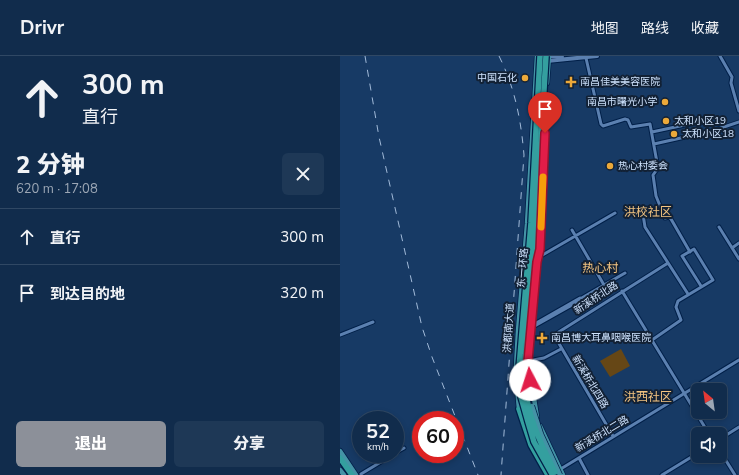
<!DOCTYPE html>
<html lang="zh">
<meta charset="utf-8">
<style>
:root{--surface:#112c4c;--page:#1e3856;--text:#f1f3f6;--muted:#9ca7b5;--line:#304864;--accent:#8c9099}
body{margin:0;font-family:"Nunito Sans","Noto Sans SC",sans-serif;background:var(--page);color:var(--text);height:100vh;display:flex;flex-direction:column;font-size:15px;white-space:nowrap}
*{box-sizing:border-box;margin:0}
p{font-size:13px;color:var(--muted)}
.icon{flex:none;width:22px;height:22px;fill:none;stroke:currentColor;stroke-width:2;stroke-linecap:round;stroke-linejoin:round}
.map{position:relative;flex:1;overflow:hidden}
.drawer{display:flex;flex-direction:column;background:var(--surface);width:340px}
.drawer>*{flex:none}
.banner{background:#112c4c;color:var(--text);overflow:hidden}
.needle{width:26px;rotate:331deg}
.fabs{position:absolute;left:351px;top:327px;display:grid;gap:8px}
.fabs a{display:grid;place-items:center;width:36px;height:36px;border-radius:6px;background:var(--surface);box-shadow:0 2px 6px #0003,0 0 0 1px var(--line);font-size:20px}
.speed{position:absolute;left:12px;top:355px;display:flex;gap:8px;font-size:20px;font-weight:700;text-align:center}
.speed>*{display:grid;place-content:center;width:52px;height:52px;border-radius:50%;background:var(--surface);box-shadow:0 2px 6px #0003,0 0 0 1px var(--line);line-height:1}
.speed small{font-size:10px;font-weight:400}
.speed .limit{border:6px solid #d22;background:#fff;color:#111}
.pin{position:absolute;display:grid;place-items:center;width:34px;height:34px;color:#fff;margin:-41px -17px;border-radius:50% 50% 50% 0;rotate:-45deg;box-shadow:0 0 4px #0007}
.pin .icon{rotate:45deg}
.me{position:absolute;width:44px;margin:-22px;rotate:355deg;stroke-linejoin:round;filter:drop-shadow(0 0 3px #0008)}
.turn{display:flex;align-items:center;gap:14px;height:84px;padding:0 16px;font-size:18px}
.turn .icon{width:52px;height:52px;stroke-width:2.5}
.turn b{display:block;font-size:28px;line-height:34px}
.round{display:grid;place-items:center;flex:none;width:42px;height:42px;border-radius:6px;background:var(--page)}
.head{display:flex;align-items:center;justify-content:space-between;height:68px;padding:0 16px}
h1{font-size:24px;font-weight:800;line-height:30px}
.action{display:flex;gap:8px;margin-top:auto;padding:8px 16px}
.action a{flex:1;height:46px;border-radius:6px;background:var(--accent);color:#fff;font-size:16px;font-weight:800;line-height:46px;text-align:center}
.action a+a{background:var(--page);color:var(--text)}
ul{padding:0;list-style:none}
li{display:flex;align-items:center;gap:12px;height:56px;padding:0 16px;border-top:1px solid var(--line)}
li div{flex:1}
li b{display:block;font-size:15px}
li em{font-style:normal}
header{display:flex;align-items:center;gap:24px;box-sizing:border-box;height:56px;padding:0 20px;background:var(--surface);border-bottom:1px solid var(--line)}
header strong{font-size:19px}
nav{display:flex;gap:22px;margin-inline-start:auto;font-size:14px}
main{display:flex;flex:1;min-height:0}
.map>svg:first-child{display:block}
</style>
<header>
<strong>Drivr</strong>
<nav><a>地图</a><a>路线</a><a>收藏</a></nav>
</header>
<main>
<section class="drawer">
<div class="banner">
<div class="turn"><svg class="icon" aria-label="ahead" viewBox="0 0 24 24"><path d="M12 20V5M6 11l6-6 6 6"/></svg><div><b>300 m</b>直行</div></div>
</div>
<div class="head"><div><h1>2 分钟</h1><p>620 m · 17:08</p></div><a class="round"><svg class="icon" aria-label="close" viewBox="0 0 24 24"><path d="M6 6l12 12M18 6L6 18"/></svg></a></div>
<ul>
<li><svg class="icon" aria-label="ahead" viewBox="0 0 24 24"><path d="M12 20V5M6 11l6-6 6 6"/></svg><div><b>直行</b></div><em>300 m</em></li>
<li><svg class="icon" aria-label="arrive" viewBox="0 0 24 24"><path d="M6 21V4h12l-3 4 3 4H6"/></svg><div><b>到达目的地</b></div><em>320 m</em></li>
</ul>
<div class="action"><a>退出</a><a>分享</a></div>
</section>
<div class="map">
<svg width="399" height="419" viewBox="0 0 399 419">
<rect width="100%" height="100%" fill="#173a65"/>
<path fill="#664716" d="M 281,293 L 290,310 L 270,321 L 260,305 Z"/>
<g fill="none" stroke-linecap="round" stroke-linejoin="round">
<g stroke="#001f48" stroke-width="5">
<path id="street" d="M 380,0 L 392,21 L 391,27 L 399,55
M 246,2 L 261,68 L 263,70 L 285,63 L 288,64 L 291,71 L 310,68 L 318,112 L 313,119 L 316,140 L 325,162 L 329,161 L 331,163 L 350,196
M 312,76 L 354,67
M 314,88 L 372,75 L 399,66
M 302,152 L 305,171 L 348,238
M 379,171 L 399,203
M 232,174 L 264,229
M 392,192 L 399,187
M 199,201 L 275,157
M 282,235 L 369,378
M 240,243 L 285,217
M 191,272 L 241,244 L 240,242 L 191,270
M 0,279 L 33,266
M 312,284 L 341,264 L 336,251 L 338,245 L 373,224 L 354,193 L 342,200 L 361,230
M 188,305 L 204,302 L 221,293
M 273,380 L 214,279 L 328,207
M 380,383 L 399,371
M 380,395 L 395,419
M 55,397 L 64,392
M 239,402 L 248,419
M 219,414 L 399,304
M 21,418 L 54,398
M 322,419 L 358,397"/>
</g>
<g stroke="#001f48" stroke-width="6">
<path id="secondary" d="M 207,0 L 222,0
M 207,5 L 257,0"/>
</g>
<g stroke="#001f48" stroke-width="6">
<path id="primary" d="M 207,27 L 209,0
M 176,321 L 179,353
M 177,323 L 176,311 L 178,275 L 187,168 L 197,0
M 197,361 L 188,305 L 199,158
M 200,370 L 223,419
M 0,395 L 16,419
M 0,414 L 4,419"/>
</g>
<g stroke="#001f48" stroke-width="8">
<path id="highway" d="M 179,353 L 191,389 L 208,419
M 0,402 L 12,419"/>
</g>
<use href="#street" stroke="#5b80b0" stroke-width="3"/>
<use href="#secondary" stroke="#5b80b0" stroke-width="4"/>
<use href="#primary" stroke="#4493a6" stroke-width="4.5"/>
<use href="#highway" stroke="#349f9f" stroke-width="5.5"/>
<path stroke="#a2bad9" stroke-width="1" stroke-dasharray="7 7" stroke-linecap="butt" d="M 25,0 L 39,81 L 82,271 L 92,301 L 138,419
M 159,0 C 175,32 181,64 184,99 L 161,419"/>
<g stroke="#001f48" stroke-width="6" stroke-linecap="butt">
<path id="primary-bridge" d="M 197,206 L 201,193 L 204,66
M 192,350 L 201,378 L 220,419"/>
</g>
<g stroke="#001f48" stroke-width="8" stroke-linecap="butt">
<path id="highway-bridge" d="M 200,0 L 191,167 L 179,312 L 181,341 L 188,366 L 194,386 L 212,418
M 206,0 L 197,152 L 184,321 C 186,356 199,385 215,416"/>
</g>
<use href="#primary-bridge" stroke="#4493a6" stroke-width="4.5"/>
<use href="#highway-bridge" stroke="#349f9f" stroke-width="5.5"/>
</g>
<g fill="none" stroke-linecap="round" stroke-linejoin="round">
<g stroke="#92132f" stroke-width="10">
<path id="route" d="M 190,324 L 188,305 L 197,206 L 200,193 L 205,77"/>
</g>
<use href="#route" stroke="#e11d48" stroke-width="7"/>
<path stroke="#f59e0b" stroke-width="7" d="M 201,171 L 203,121"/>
</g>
<g fill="#eca93a" stroke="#122135" stroke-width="1.5">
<circle cx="185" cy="22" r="4"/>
<path d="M229 20h4v4h4v4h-4v4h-4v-4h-4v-4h4z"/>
<circle cx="325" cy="46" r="4"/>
<circle cx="326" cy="65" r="4"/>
<circle cx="334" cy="78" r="4"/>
<circle cx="270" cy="110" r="4"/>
<path d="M200 276h4v4h4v4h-4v4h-4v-4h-4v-4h4z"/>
</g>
<g text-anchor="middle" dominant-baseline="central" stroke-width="4" stroke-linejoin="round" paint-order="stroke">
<g font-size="10" fill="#cee2fd" stroke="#122135" text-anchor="start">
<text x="177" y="22" text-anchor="end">中国石化</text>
<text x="240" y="26">南昌佳美美容医院</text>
<text x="317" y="46" text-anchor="end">南昌市曙光小学</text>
<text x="334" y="65">太和小区19</text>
<text x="342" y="78">太和小区18</text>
<text x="278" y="110">热心村委会</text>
<text x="211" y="282">南昌博大耳鼻咽喉医院</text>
</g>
<g font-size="10" fill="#cee2fd" stroke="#122135">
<text transform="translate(183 212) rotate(-85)">东一环路</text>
<text transform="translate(256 242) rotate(-33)">新溪桥北路</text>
<text transform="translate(169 272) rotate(-86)">洪都南大道</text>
<text transform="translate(250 326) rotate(59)">新溪桥北四路</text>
<text transform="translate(262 378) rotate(-31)">新溪桥北二路</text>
</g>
<g font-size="12" fill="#f4c582" stroke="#122135">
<text x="308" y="156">洪校社区</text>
<text x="260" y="212">热心村</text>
<text x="308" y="341">洪西社区</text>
</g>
</g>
</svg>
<div class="fabs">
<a><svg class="needle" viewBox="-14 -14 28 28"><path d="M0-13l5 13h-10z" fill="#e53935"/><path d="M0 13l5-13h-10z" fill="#9ca7b5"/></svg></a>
<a><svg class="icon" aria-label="sound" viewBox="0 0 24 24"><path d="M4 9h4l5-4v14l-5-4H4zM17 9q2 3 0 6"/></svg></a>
</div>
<div class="speed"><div>52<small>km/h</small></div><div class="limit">60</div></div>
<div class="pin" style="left:205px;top:77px;background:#d93025"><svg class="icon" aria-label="arrive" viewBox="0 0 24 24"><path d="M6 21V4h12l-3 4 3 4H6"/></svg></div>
<svg class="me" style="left:190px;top:324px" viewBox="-20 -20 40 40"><circle r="19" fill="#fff"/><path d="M0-13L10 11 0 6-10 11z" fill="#e11d48"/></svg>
</div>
</main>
